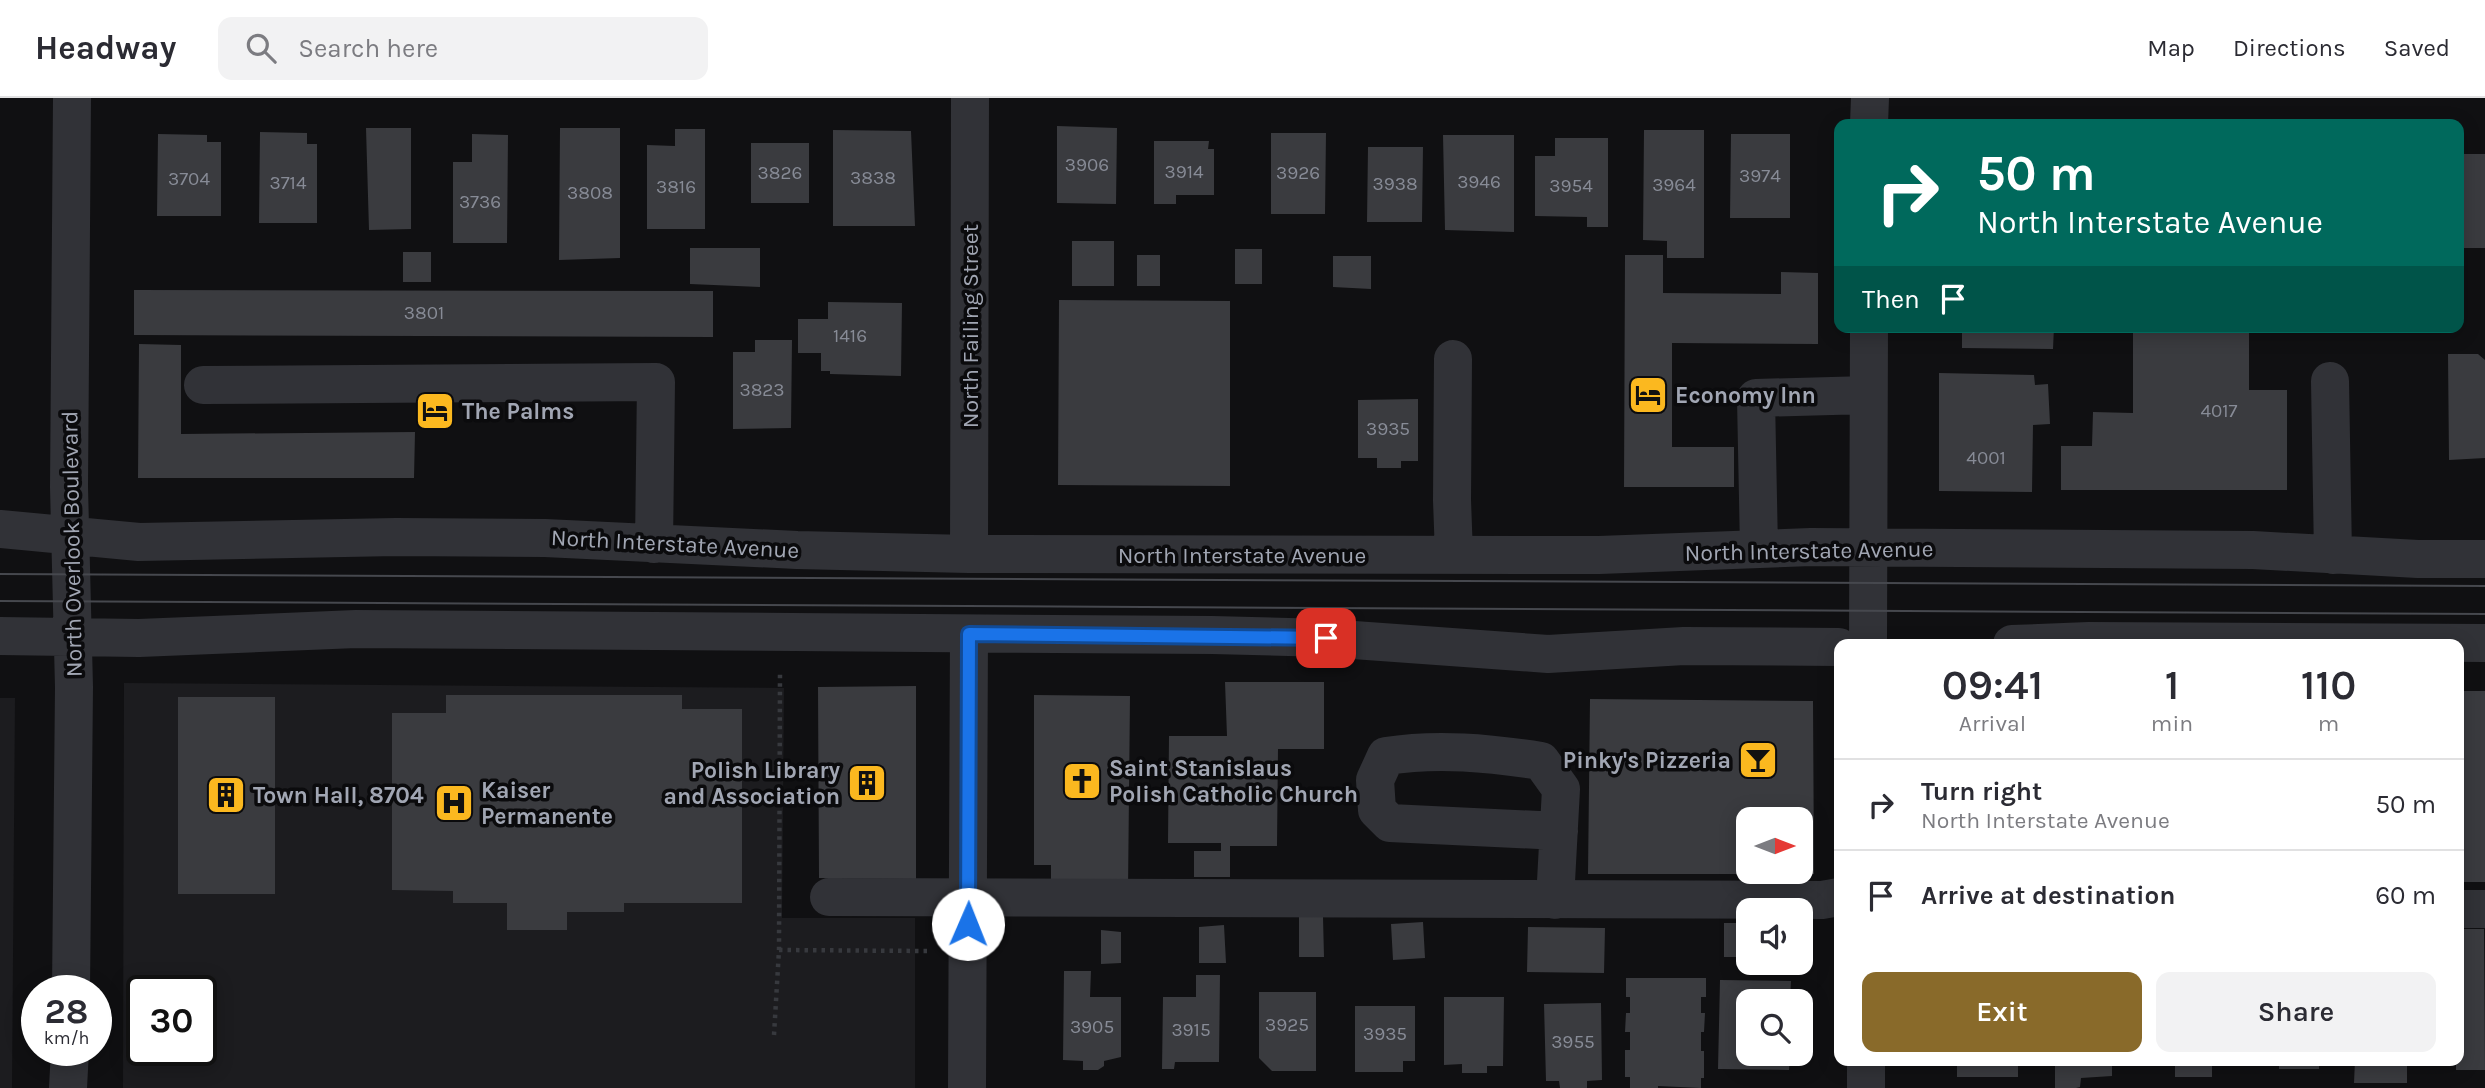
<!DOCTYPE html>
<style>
:root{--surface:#fff;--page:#f2f2f3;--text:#2b2b33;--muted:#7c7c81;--line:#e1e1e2;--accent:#896a2a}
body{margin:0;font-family:Karla,sans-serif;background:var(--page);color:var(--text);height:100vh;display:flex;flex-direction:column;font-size:26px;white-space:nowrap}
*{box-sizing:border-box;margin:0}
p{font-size:23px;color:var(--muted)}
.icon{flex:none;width:38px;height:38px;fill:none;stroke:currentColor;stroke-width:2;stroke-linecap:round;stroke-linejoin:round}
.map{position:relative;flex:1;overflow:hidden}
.panel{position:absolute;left:1834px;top:541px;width:630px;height:427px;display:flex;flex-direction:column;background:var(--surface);border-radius:14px;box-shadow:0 4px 18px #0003}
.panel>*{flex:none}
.hud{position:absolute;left:1834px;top:21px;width:630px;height:214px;border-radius:14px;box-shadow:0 4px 18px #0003;background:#00695c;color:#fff;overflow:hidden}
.needle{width:46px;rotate:90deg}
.buttons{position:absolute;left:1736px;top:709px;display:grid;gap:14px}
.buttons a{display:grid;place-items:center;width:77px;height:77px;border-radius:14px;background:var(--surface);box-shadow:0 4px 18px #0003;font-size:35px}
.speed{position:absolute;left:21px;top:877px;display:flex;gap:14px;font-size:35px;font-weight:700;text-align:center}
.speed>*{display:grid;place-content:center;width:91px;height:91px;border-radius:50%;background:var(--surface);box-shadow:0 4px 18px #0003;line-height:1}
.speed small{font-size:18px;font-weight:400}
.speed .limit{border:4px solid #111;border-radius:10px;background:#fff;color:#111}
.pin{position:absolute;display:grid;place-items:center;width:60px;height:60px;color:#fff;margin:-30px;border-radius:14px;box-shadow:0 4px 10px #0006}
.me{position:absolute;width:77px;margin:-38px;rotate:1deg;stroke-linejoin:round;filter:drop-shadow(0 0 5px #0008)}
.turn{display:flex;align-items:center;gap:24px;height:147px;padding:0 28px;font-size:32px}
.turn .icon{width:91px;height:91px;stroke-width:2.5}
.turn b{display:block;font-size:49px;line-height:60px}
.then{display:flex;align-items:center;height:66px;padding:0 28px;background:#0003;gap:14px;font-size:26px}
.eta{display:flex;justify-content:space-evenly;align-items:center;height:119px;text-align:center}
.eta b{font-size:42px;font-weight:600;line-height:49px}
.action{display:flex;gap:14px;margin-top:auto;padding:14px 28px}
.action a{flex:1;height:80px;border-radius:14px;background:var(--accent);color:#fff;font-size:28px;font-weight:600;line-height:80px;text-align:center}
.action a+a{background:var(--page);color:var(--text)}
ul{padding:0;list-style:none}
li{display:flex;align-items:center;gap:21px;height:91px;padding:0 28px;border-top:2px solid var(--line)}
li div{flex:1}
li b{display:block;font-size:26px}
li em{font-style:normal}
header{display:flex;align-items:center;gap:42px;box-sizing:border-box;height:98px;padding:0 35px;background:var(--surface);border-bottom:2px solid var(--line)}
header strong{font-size:33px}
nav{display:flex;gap:38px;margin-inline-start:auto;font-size:24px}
.search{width:490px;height:63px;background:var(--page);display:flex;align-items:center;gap:18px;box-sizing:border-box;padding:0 24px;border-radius:14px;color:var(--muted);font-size:26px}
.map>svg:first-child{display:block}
</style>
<header>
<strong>Headway</strong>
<div class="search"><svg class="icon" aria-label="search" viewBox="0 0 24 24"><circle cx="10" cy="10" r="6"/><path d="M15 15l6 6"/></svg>Search here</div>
<nav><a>Map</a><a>Directions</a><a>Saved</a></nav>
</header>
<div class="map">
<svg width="2485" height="990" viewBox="0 0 2485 990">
<rect width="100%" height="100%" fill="#101012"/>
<path fill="#1c1c1f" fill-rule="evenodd" d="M 124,585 L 784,590 L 782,820 L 915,820 L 915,990 L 123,990 ZM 142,892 L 201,892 L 201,952 L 142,952 Z
M 0,600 L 15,600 L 12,990 L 0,990 Z"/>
<path fill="#3a3b3f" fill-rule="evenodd" d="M 1057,28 L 1117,30 L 1116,106 L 1057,105 Z
M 366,30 L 411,30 L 411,131 L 369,132 Z
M 560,30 L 620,30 L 620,160 L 559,162 Z
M 675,31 L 705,31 L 705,131 L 647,131 L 647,47 L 675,48 Z
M 833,32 L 911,33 L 915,128 L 833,128 Z
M 1644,32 L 1704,32 L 1704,160 L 1667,160 L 1667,143 L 1643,142 Z
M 260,34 L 307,35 L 307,46 L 317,46 L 317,125 L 259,125 Z
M 1271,35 L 1326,35 L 1325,116 L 1271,116 Z
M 158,36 L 207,37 L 207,44 L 221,44 L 221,118 L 157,118 Z
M 472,36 L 508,37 L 507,145 L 453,145 L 453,64 L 472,64 Z
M 1731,36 L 1790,36 L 1790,120 L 1730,120 Z
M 1443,37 L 1514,37 L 1514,134 L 1445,132 Z
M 1555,40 L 1608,40 L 1608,129 L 1587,129 L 1587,119 L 1535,118 L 1535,58 L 1555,58 Z
M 1154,43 L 1209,43 L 1208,51 L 1214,51 L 1214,97 L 1176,97 L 1176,106 L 1154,106 Z
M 751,45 L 809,45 L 809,105 L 751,105 Z
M 1368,49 L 1423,49 L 1422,124 L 1367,124 Z
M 2459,56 L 2485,56 L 2485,150 L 2459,150 Z
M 1072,143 L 1114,143 L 1114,188 L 1072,188 Z
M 690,150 L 760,150 L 760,189 L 690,186 Z
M 1235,151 L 1262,151 L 1262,186 L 1235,186 Z
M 403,154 L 431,154 L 431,184 L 403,184 Z
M 1137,157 L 1160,157 L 1160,188 L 1137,188 Z
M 1625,157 L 1663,157 L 1663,195 L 1781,196 L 1781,174 L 1818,175 L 1818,246 L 1672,245 L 1672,349 L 1734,349 L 1734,389 L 1624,389 Z
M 1333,158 L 1371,158 L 1371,191 L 1333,189 Z
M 134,192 L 713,193 L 713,239 L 134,237 Z
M 1059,202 L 1230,203 L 1230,388 L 1058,387 Z
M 828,204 L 902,205 L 901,278 L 830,276 L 830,273 L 821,273 L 821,255 L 798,255 L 798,221 L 828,221 Z
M 1962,229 L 2054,229 L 2053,251 L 1962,250 Z
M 2133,229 L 2249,229 L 2249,292 L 2287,292 L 2287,392 L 2061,392 L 2061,348 L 2092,348 L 2093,314 L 2133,315 Z
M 755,242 L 792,242 L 791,330 L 733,331 L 733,254 L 755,254 Z
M 139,246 L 181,247 L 181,336 L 415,334 L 414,380 L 138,380 Z
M 2448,256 L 2478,256 L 2485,262 L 2485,360 L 2449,362 Z
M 1939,275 L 2034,277 L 2035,287 L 2048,286 L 2050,326 L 2033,327 L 2032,394 L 1939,393 Z
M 1418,301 L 1418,363 L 1401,363 L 1401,370 L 1377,370 L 1377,360 L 1358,360 L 1358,302 Z
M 1225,584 L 1324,584 L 1324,651 L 1278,651 L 1277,748 L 1230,748 L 1230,779 L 1194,779 L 1194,753 L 1221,753 L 1221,745 L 1168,745 L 1169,638 L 1227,638 Z
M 916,588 L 916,781 L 819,780 L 818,589 Z
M 2459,593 L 2485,593 L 2485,784 L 2459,784 Z
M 446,597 L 682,597 L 682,611 L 742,611 L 742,805 L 624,805 L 624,814 L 567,814 L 567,832 L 507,832 L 507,805 L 453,805 L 453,793 L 392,792 L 392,615 L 446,615 Z
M 1034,597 L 1130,598 L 1128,793 L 1051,793 L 1051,767 L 1034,767 Z
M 178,599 L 275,599 L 275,796 L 178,796 Z
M 1590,601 L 1813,603 L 1814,776 L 1588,776 ZM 1748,721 L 1801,721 L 1801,774 L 1748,774 Z
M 1299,819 L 1323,819 L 1324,859 L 1299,859 Z
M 1423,824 L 1425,860 L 1393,862 L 1391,826 Z
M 1724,825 L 1748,825 L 1748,859 L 1724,859 Z
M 1224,827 L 1226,865 L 1199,865 L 1199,829 Z
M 1528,829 L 1605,830 L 1604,875 L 1527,874 Z
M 2459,831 L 2484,831 L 2485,972 L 2456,972 L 2456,962 L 2459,962 Z
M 1101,832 L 1121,834 L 1121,865 L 1101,866 Z
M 1064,873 L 1091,873 L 1090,899 L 1121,899 L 1121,959 L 1104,963 L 1104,968 L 1098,972 L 1083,972 L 1083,963 L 1063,962 Z
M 1196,877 L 1220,877 L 1219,964 L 1175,964 L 1174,971 L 1162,971 L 1163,899 L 1196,899 Z
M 1626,880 L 1706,880 L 1706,899 L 1701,899 L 1701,915 L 1705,915 L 1704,934 L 1701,934 L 1701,953 L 1704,953 L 1704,980 L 1701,980 L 1701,990 L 1658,988 L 1658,990 L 1630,990 L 1630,979 L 1625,979 L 1625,952 L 1630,952 L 1630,934 L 1625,934 L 1626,915 L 1630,915 L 1630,899 L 1626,899 Z
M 1720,882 L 1791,883 L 1790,903 L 1748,903 L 1748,956 L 1790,956 L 1789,972 L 1718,971 Z
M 1259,894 L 1316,894 L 1316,973 L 1272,973 L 1259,960 Z
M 1444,899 L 1504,899 L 1503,968 L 1487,968 L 1487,975 L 1462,975 L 1462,966 L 1444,967 Z
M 1601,905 L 1602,982 L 1587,983 L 1587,990 L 1560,990 L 1559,983 L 1546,983 L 1544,906 Z
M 1355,908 L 1415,908 L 1415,963 L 1403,963 L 1403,974 L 1355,974 Z
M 1957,962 L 2018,962 L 2018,979 L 1957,979 Z
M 2055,962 L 2112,962 L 2112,978 L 2081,980 L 2080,989 L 2076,990 L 2055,990 Z
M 2175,962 L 2212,962 L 2212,979 L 2175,979 Z
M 2279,962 L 2319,962 L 2319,971 L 2279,971 Z
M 2355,962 L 2407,962 L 2407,985 L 2354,985 Z"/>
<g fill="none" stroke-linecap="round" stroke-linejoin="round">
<path stroke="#37393e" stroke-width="4.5" stroke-dasharray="3.5 5" stroke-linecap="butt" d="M 779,852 L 928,853
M 774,937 L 779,852 L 780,573"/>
<path stroke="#313237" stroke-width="38" d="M 1869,26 L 1870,0
M 1453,261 L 1452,402 L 1454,457
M 2330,283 L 2333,457
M 203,287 L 656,284 L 654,446
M 0,431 L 139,444 L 396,439 L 545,440 L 797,452 L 969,456 L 1599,457 L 1811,449 L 2253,452 L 2418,461 L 2485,461
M 1759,451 L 1756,300 L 1868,297
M 969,456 L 970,0
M 0,538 L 139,540 L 356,531 L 1212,537 L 1326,540 L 1548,556 L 1684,548 L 1839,549
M 1868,546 L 1869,229
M 2012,546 L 2089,543 L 2485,545
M 829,799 L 1822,802 L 1839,799
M 1555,802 L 1561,691 L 1541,663 C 1489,655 1438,650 1386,658 L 1375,682 L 1377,712 L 1390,725 L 1559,733
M 2459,811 L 2485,811
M 71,892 L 74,589 L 69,389 L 72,0
M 68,990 L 70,952
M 967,990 L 969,536
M 1866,990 L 1866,962"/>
<path stroke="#46484e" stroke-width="2" d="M 0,476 L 2485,488
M 0,503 L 2485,516"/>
</g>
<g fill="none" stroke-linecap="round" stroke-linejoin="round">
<g stroke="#114b97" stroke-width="18">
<path id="route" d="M 968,826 L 969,536 L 1326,540"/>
</g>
<use href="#route" stroke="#1a73e8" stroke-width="12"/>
</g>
<defs>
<g id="hotel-square" transform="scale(2.0125)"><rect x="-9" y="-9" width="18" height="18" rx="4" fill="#fbb81f" stroke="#0b0b0d"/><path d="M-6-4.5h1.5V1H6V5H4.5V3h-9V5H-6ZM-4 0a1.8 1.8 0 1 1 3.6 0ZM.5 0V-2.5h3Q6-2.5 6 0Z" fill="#111"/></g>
<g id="bar-square" transform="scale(2.0125)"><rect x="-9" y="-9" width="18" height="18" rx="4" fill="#fbb81f" stroke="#0b0b0d"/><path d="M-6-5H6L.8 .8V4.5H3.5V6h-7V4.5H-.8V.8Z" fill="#111"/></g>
<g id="church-square" transform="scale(2.0125)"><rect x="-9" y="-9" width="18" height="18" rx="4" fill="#fbb81f" stroke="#0b0b0d"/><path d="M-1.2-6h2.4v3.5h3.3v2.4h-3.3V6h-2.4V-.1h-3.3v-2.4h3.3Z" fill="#111"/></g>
<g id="building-square" transform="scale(2.0125)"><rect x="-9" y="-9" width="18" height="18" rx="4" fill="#fbb81f" stroke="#0b0b0d"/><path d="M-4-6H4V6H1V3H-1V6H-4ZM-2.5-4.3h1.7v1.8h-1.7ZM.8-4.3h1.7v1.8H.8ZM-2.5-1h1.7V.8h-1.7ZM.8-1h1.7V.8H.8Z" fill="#111"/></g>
<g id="hospital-square" transform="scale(2.0125)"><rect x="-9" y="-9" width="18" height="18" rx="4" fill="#fbb81f" stroke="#0b0b0d"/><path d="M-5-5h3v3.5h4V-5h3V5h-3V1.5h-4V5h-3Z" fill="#111"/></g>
</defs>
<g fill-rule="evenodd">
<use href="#hotel-square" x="1648" y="297"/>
<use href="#hotel-square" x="435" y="313"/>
<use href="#bar-square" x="1758" y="662"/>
<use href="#church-square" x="1082" y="683"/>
<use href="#building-square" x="867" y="685"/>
<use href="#building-square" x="226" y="697"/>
<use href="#hospital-square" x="454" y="705"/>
</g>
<g text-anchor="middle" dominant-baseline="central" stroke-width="7" stroke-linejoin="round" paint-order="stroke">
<g font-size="19" fill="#878b96">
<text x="1087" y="67">3906</text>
<text x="1184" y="74">3914</text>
<text x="780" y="75">3826</text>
<text x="1298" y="75">3926</text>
<text x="1760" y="78">3974</text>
<text x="873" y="80">3838</text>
<text x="189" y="81">3704</text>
<text x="1479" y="84">3946</text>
<text x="288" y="85">3714</text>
<text x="1395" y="86">3938</text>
<text x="1674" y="87">3964</text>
<text x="1571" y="88">3954</text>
<text x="676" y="89">3816</text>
<text x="590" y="95">3808</text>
<text x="480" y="104">3736</text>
<text x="424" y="215">3801</text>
<text x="850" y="238">1416</text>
<text x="762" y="292">3823</text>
<text x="2219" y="313">4017</text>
<text x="1388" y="331">3935</text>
<text x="1986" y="360">4001</text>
<text x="1287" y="927">3925</text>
<text x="1092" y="929">3905</text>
<text x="1191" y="932">3915</text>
<text x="1385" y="936">3935</text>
<text x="1573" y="944">3955</text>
</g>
<g font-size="23" fill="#a1a6b3" stroke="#0b0b0d">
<text transform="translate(970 228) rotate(-90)">North Failing Street</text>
<text transform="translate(72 446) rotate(-91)">North Overlook Boulevard</text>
<text transform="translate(675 446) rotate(3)">North Interstate Avenue</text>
<text transform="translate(1809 453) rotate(-1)">North Interstate Avenue</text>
<text x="1242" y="457">North Interstate Avenue</text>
</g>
<g font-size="23" font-weight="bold" fill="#a1a6b3" stroke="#0b0b0d" text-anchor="start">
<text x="1675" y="297">Economy Inn</text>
<text x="462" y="313">The Palms</text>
<text x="1731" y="662" text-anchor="end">Pinky's Pizzeria</text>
<text x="1109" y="670">Saint Stanislaus<tspan x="1109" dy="26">Polish Catholic Church</tspan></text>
<text x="840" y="672" text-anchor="end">Polish Library<tspan x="840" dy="26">and Association</tspan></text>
<text x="481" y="692">Kaiser<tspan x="481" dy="26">Permanente</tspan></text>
<text x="253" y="697">Town Hall, 8704</text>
</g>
</g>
</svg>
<div class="buttons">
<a><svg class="needle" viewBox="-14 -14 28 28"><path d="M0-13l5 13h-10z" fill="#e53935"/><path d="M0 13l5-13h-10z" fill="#7c7c81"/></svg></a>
<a><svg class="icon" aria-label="sound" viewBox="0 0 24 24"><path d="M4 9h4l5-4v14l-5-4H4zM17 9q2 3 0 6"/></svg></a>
<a><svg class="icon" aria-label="search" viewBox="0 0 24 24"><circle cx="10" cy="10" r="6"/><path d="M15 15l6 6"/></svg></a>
</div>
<div class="speed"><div>28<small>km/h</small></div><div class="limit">30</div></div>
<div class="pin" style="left:1326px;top:540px;background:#d93025"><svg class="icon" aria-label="arrive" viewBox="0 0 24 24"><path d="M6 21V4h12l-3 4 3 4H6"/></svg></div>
<svg class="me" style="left:968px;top:826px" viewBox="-20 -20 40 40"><circle r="19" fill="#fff"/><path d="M0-13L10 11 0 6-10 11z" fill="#1a73e8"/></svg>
<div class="hud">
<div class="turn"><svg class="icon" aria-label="right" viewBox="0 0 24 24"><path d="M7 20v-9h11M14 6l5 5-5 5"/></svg><div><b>50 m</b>North Interstate Avenue</div></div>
<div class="then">Then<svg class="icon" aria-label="arrive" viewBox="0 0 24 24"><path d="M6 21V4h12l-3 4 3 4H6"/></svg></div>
</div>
<section class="panel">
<div class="eta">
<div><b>09:41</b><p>Arrival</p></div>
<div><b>1</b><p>min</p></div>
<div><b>110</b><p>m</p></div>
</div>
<ul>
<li><svg class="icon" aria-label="right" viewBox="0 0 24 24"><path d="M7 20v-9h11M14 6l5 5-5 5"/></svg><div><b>Turn right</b><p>North Interstate Avenue</p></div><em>50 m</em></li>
<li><svg class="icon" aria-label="arrive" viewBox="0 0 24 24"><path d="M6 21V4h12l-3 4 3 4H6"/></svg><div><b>Arrive at destination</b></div><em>60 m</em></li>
</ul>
<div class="action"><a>Exit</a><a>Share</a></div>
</section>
</div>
